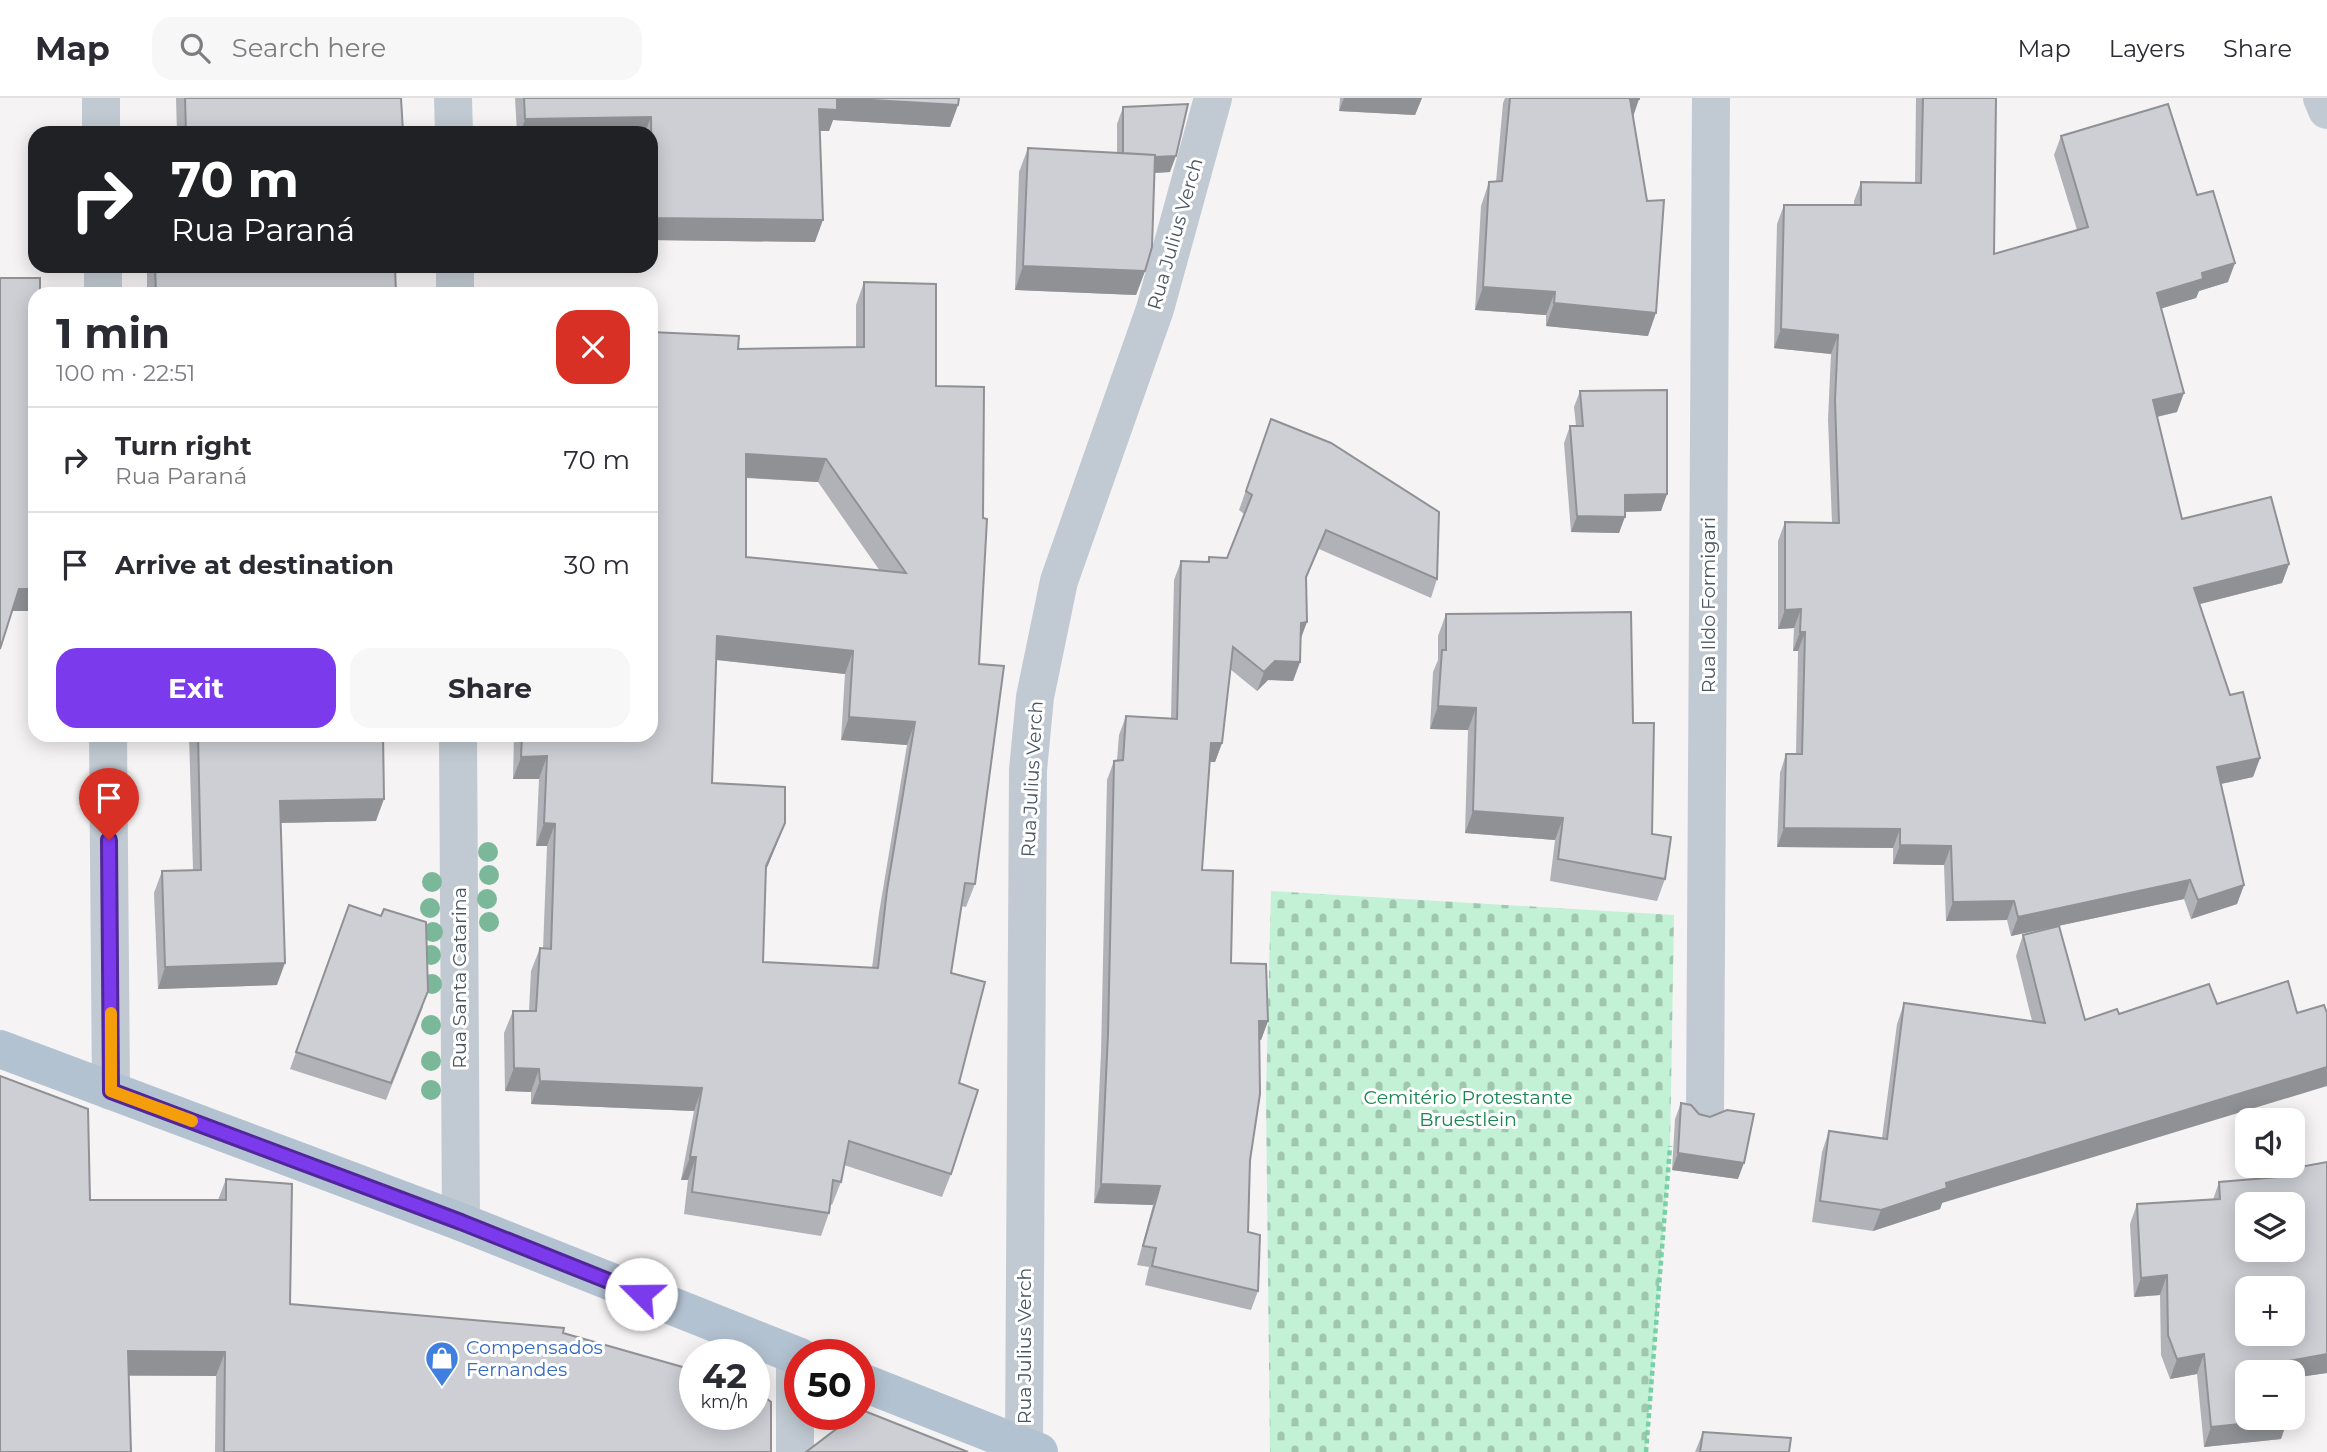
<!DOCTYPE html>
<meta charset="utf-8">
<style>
:root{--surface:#fff;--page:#f7f7f7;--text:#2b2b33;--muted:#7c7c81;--line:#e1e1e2;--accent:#7c3aed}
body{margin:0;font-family:Montserrat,sans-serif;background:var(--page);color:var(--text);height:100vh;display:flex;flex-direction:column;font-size:26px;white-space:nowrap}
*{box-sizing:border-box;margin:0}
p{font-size:23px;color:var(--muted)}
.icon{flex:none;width:38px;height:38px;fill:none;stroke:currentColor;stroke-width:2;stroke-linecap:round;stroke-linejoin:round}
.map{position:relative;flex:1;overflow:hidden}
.side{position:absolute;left:28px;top:189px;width:630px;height:455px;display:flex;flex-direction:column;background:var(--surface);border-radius:21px;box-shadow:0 4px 18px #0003}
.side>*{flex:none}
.guide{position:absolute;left:28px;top:28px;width:630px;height:147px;border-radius:21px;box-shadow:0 4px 18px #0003;background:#202124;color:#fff;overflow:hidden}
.buttons{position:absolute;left:2235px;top:1010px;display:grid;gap:14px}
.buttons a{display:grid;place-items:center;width:70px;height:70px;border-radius:14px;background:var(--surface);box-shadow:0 4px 18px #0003;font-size:35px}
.speed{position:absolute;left:679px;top:1241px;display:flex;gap:14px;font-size:35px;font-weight:700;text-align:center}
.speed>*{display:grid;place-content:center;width:91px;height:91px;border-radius:50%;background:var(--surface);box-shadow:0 4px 18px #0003;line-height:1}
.speed small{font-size:18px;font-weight:400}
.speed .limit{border:10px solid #d22;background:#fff;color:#111}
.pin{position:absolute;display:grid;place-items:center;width:60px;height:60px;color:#fff;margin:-72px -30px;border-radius:50% 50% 50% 0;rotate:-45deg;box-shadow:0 0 7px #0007}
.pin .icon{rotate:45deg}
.me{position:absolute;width:77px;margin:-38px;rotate:292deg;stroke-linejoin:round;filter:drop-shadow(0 0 5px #0008)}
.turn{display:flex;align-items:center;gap:24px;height:147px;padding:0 28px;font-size:32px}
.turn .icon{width:91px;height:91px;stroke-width:2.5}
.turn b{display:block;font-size:49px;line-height:60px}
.round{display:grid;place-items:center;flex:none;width:74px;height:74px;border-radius:21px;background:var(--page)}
.headline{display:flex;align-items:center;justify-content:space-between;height:119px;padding:0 28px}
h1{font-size:42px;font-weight:700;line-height:52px}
.primary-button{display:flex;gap:14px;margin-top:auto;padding:14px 28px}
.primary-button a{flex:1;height:80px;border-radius:21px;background:var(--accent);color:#fff;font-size:28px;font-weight:700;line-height:80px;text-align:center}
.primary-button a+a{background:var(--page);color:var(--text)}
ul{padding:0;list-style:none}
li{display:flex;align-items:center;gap:21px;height:105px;padding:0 28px;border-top:2px solid var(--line)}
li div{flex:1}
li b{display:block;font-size:26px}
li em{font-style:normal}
header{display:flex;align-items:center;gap:42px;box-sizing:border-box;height:98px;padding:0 35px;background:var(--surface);border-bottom:2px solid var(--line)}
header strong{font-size:33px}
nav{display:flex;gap:38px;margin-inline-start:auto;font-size:24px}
.search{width:490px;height:63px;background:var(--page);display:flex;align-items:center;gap:18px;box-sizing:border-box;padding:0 24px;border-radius:21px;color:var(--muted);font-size:26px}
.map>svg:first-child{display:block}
</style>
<header>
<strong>Map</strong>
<div class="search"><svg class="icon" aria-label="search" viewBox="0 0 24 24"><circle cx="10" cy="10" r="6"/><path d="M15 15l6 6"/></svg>Search here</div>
<nav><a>Map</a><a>Layers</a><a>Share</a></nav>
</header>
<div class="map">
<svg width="2327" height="1354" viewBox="0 0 2327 1354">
<defs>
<pattern id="cemetery-stones" width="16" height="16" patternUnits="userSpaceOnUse" patternTransform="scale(1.75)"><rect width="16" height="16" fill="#c3f1d5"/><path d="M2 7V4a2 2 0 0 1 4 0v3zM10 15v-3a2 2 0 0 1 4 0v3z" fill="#a0c6b0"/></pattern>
</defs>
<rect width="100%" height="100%" fill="#f5f3f3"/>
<path fill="url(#cemetery-stones)" d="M 1271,793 L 1674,817 L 1670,1050 L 1646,1354 L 1270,1354 L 1266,999 Z"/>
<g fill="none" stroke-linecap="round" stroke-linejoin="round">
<path stroke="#7ad0a6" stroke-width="4.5" stroke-dasharray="5 3.5" stroke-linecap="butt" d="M 1646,1354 L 1670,1048"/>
<path stroke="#c1cad2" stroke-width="38" d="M 101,0 L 101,35
M 453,0 L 454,35
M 2322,0 L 2327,12
M 103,168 L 103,196
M 455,168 L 455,196
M 108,637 L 111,993
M 458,637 L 461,1124
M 1705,1014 L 1711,0
M 1024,1347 L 1028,672 L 1035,599 L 1059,483 L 1155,211 L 1213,0
M 795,1354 L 795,1258"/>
<path stroke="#b3c2d1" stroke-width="38" d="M 0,951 L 461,1124 L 800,1259
M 859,1283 L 1039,1354"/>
</g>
<g fill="#7bb799">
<circle cx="488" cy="754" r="10"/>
<circle cx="489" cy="777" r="10"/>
<circle cx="432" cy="784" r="10"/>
<circle cx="487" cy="801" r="10"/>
<circle cx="430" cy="810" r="10"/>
<circle cx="489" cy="824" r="10"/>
<circle cx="433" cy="834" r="10"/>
<circle cx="431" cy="857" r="10"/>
<circle cx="432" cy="886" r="10"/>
<circle cx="431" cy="927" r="10"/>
<circle cx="431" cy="963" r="10"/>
<circle cx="431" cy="992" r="10"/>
</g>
<path fill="#b0b2b7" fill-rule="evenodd" d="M 176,0 L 401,0 L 403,34 L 416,35 L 177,35 Z
M 515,0 L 959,0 L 958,7 L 950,29 L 833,22 L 829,33 L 820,33 L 815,144 L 651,142 L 651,35 L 517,35 Z
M 1340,0 L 1422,0 L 1415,17 L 1339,13 Z
M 1505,0 L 1639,0 L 1633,18 L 1648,238 L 1546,228 L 1546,217 L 1475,212 L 1481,108 L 1489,84 L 1496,84 L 1503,5 Z
M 1916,0 L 1996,0 L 1994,156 L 2077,132 L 2054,57 L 2061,38 L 2197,97 L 2228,184 L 2199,193 L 2196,200 L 2161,210 L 2177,314 L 2157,319 L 2182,421 L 2289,466 L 2282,485 L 2200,506 L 2230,597 L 2260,660 L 2253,679 L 2221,686 L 2244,787 L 2237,806 L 2191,821 L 2184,801 L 2011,838 L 2007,822 L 1946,823 L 1944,767 L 1893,766 L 1893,750 L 1777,749 L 1780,675 L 1786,656 L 1796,656 L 1798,553 L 1793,553 L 1794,530 L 1778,531 L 1778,443 L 1785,424 L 1832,425 L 1828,321 L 1831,256 L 1774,250 L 1777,126 L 1784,107 L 1854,107 L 1854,103 L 1861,84 L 1915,85 Z
M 1123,9 L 1170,74 L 1154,75 L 1145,173 L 1136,197 L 1015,192 L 1019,74 L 1028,50 L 1117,55 L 1117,26 Z
M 147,168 L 395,168 L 396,196 L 147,196 Z
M 864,184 L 936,288 L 979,566 L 975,786 L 966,809 L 961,808 L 951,875 L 959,985 L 951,1076 L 942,1099 L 844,1067 L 841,1084 L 832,1107 L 830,1106 L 829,1115 L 821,1138 L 684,1116 L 688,1082 L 681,1082 L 694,1013 L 531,1006 L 531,994 L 505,993 L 504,935 L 513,913 L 529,913 L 531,873 L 540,850 L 543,851 L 547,748 L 536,748 L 539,681 L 513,681 L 514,637 L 651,637 L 738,251 L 856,249 L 856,207 ZM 746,380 L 818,384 L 880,473 L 746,459 ZM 716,562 L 845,576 L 841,642 L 907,647 L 879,815 L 872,870 L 763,864 L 766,772 L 785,725 L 712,685 Z
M 1580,293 L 1667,396 L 1661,413 L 1625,414 L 1619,435 L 1571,434 L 1564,345 L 1570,328 L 1576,328 L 1574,309 Z
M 1271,321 L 1437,481 L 1431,500 L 1319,451 L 1306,481 L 1300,542 L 1300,564 L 1293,583 L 1268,582 L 1257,593 L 1230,571 L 1222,645 L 1215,664 L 1210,664 L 1202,772 L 1231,865 L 1268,923 L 1261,942 L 1259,942 L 1250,1062 L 1248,1134 L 1258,1193 L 1251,1212 L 1145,1187 L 1149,1169 L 1137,1167 L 1153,1107 L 1094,1105 L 1101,955 L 1107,682 L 1114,663 L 1117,662 L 1119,637 L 1126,618 L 1171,620 L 1174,482 L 1181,463 L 1207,464 L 1209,459 L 1227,460 L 1244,416 L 1239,412 Z
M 1446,516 L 1633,625 L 1652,736 L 1665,781 L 1657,803 L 1550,783 L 1555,742 L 1465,735 L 1468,632 L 1430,631 L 1433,574 L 1438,562 L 1438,538 Z
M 189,637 L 383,637 L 376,723 L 280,725 L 277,887 L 158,891 L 154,795 L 162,773 L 193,772 Z
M 349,807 L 381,818 L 423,909 L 386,1002 L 290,971 Z
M 2023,837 L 2085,922 L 1942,1105 L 1940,1111 L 1873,1133 L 1812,1124 L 1822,1054 L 1829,1033 L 1882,1040 L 1897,926 L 1904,905 L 2032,923 L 2016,858 Z
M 1681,1005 L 1738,1081 L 1672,1072 L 1675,1021 Z
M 2327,1064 L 2327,1275 L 2292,1280 L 2292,1274 L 2247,1274 L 2281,1341 L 2204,1349 L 2197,1276 L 2170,1281 L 2161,1257 L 2160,1197 L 2134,1199 L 2130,1126 L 2137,1106 L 2213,1102 L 2219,1084 L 2287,1078 L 2289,1071 Z
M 226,1081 L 290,1206 L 563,1235 L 771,1354 L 215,1354 L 216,1278 L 129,1278 L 90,1102 L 218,1102 Z
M 1703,1334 L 1789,1354 L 1695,1354 Z"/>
<path fill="#909195" d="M 837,0 L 958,7 L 950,29 L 833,22 L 829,33 L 811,33 L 819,11 Z
M 1344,0 L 1422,0 L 1415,17 L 1339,13 Z
M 1630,1 L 1639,1 L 1631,25 Z
M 651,19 L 645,35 L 521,35 L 525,21 Z
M 1176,58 L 1170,74 L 1117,77 L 1123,61 Z
M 652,120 L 823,122 L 815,144 L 651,142 Z
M 2235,165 L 2228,184 L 2199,193 L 2196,200 L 2150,214 L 2157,195 L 2202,175 Z
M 1023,168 L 1145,173 L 1136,197 L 1015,192 Z
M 1483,189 L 1555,194 L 1546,217 L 1475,212 Z
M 1554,205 L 1656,215 L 1648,238 L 1546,228 Z
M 1781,231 L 1838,237 L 1831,256 L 1774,250 Z
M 2184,295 L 2177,314 L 2147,321 L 2153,302 Z
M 746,356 L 826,361 L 818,384 L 738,379 Z
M 1667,396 L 1661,413 L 1619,414 L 1625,397 Z
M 1577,418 L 1625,419 L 1619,435 L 1571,434 Z
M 2289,466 L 2282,485 L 2188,509 L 2194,490 Z
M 19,491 L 35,491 L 35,513 L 11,513 Z
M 1801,511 L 1794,530 L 1778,531 L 1785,512 Z
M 1307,524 L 1300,543 L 1301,525 Z
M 1800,534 L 1805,534 L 1798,553 L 1793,553 Z
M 717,538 L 853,553 L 845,576 L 709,561 Z
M 1275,563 L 1300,564 L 1293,583 L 1268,582 L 1257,593 L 1264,574 Z
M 1438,608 L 1476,610 L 1468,632 L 1430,631 Z
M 849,619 L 915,624 L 907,647 L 841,642 Z
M 1211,645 L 1222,645 L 1215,664 L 1204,664 Z
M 547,658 L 539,681 L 513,681 L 521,659 Z
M 2260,660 L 2253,679 L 2211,688 L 2217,669 Z
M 384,701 L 376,723 L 272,725 L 280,703 Z
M 1473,713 L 1563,720 L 1555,742 L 1465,735 Z
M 544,725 L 555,726 L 547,748 L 536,748 Z
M 785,725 L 776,748 L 758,791 L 766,768 Z
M 1784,730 L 1900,731 L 1893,750 L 1777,749 Z
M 1900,747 L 1951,748 L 1944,767 L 1893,766 Z
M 2190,782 L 2184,801 L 2011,838 L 2018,819 Z
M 2244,787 L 2237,806 L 2191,821 L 2198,802 Z
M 2014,803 L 2007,822 L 1946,823 L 1953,804 Z
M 285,865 L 277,887 L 158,891 L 165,869 Z
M 1259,923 L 1268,923 L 1261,942 L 1252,942 Z
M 2327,969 L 2327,988 L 1942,1105 L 1940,1111 L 1873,1133 L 1881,1112 L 1946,1085 Z
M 514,970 L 539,971 L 531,994 L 505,993 Z
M 540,983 L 702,990 L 694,1013 L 531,1006 Z
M 1678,1055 L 1744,1065 L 1738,1081 L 1672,1072 Z
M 690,1059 L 696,1059 L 688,1082 L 681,1082 Z
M 1101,1086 L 1160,1088 L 1153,1107 L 1094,1105 Z
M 2167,1177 L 2160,1197 L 2134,1199 L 2141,1180 Z
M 128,1253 L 225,1254 L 216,1278 L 119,1277 Z
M 2204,1256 L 2197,1276 L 2170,1281 L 2177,1261 Z
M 2327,1256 L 2327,1275 L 2292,1280 L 2292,1274 L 2279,1274 L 2283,1264 Z
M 2288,1321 L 2281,1341 L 2204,1349 L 2211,1329 Z"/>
<path fill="#cdcfd5" stroke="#909195" stroke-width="2" fill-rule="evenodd" d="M 185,0 L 401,0 L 403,34 L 416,34 L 416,35 L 186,35 Z
M 524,0 L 959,0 L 958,7 L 837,0 L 837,12 L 819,11 L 823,122 L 652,120 L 651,19 L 525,21 Z
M 1510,0 L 1639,0 L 1639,1 L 1630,1 L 1647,103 L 1664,102 L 1656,215 L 1554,205 L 1555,194 L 1483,189 L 1489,84 L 1502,83 Z
M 1923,0 L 1996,0 L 1994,156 L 2088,129 L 2061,38 L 2168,6 L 2197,97 L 2213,93 L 2235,165 L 2202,175 L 2203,181 L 2157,195 L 2184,295 L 2153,302 L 2182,421 L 2271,399 L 2289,466 L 2194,490 L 2230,597 L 2243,594 L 2260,660 L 2217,669 L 2244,787 L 2198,802 L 2190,782 L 2018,819 L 2014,803 L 1953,804 L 1951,748 L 1900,747 L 1900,731 L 1784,730 L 1786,656 L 1802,656 L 1805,534 L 1800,534 L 1801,511 L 1785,512 L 1785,424 L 1839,425 L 1835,302 L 1838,237 L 1781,231 L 1784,107 L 1861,107 L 1861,84 L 1921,85 Z
M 1188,6 L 1176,58 L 1155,59 L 1155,57 L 1123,55 L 1123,9 Z
M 1028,50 L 1155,57 L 1152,149 L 1145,173 L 1023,168 Z
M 155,168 L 395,168 L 396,196 L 156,196 Z
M 0,180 L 40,180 L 40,196 L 35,196 L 35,491 L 19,491 L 0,551 Z
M 864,184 L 936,186 L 936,288 L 984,289 L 983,420 L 987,421 L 979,566 L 1004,568 L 975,786 L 965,785 L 951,875 L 985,884 L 959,985 L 978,992 L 951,1076 L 849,1043 L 841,1084 L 833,1082 L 829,1115 L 692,1094 L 696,1059 L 690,1059 L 702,990 L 540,983 L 539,971 L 514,970 L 513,913 L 536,913 L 540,850 L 551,851 L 555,726 L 544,725 L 547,658 L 521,659 L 522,637 L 651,637 L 651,234 L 739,238 L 738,251 L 864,249 ZM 746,356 L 826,361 L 906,475 L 746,459 ZM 717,538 L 853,553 L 849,619 L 915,624 L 887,792 L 878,870 L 763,864 L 766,768 L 785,725 L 785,689 L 712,685 Z
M 1667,292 L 1667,396 L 1625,397 L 1625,419 L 1577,418 L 1570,328 L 1583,328 L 1580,293 Z
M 1271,321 L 1331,345 L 1439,414 L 1437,481 L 1326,432 L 1306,479 L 1307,524 L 1301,525 L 1300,564 L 1275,563 L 1264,574 L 1233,549 L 1222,645 L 1211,645 L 1202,772 L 1233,773 L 1231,865 L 1266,866 L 1268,923 L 1259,923 L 1260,996 L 1250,1062 L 1248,1134 L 1260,1137 L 1258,1193 L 1152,1168 L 1156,1150 L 1143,1148 L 1160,1088 L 1101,1086 L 1108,936 L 1114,663 L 1123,662 L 1126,618 L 1177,621 L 1181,463 L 1209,464 L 1209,459 L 1227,460 L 1252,397 L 1246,393 Z
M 1631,514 L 1633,625 L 1654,625 L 1652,736 L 1671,739 L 1665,781 L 1558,761 L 1563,720 L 1473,713 L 1476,610 L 1438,608 L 1442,552 L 1446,552 L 1446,516 Z
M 198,637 L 383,637 L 384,701 L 280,703 L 285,865 L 165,869 L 162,773 L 201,772 Z
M 349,807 L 381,818 L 384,811 L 426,824 L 428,893 L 391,985 L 296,954 Z
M 2059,828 L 2085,922 L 2117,911 L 2119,916 L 2209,886 L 2217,906 L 2288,883 L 2297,915 L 2324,907 L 2327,915 L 2327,969 L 1946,1085 L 1947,1090 L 1881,1112 L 1820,1103 L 1829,1033 L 1887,1041 L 1904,905 L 2045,925 L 2023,837 Z
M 0,978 L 88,1011 L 90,1102 L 226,1102 L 226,1081 L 292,1086 L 290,1206 L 564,1230 L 563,1235 L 686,1270 L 695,1277 L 695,1316 L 754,1316 L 754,1291 L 755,1291 L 771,1304 L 771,1354 L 224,1354 L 225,1254 L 128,1253 L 131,1354 L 0,1354 Z
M 1681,1005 L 1691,1007 L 1699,1016 L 1710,1019 L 1727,1012 L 1754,1016 L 1744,1065 L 1678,1055 Z
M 2327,1064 L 2327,1256 L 2283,1264 L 2284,1274 L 2247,1274 L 2247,1320 L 2288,1320 L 2288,1321 L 2211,1329 L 2204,1256 L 2177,1261 L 2168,1237 L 2167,1177 L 2141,1180 L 2137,1106 L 2220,1101 L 2219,1084 L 2290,1078 L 2289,1071 ZM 2247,1106 L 2292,1106 L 2292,1152 L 2247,1152 ZM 2247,1190 L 2292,1190 L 2292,1236 L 2247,1236 Z
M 862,1312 L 968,1354 L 806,1354 L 856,1316 L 859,1316 L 859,1314 Z
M 1703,1334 L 1791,1340 L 1789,1354 L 1700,1354 Z"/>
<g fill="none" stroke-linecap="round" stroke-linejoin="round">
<g stroke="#51269a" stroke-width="18">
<path id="route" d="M 109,742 L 111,993 L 461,1124 L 641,1196"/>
</g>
<use href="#route" stroke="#7c3aed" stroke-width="12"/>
<path stroke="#f59e0b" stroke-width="12" d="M 111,915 L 111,993 L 192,1023"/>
</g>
<defs>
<g id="shop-pin" transform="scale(1.75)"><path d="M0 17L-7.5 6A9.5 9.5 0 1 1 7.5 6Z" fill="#3f7fe0" stroke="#fff"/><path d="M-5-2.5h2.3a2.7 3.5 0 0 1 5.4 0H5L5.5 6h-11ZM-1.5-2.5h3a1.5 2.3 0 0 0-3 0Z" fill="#fff"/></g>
</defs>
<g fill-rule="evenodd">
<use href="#shop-pin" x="442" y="1260"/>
</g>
<g text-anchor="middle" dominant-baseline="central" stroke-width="6" stroke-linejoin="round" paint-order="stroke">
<g font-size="19" fill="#4a5661" stroke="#fff">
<text transform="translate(1175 136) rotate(-74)">Rua Julius Verch</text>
<text transform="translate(1708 507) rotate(-90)">Rua Ildo Formigari</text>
<text transform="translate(1032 681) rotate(-87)">Rua Julius Verch</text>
<text transform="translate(459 880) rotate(-90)">Rua Santa Catarina</text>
<text transform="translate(1024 1248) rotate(-90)">Rua Julius Verch</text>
</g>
<g font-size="19" fill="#17864f" stroke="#fff">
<text x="1468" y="999">Cemitério Protestante<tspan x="1468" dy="22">Bruestlein</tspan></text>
</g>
<g font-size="19" fill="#366cbe" stroke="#fff" text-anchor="start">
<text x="466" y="1249">Compensados<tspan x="466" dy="22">Fernandes</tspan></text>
</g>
</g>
</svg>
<div class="buttons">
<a><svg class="icon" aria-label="sound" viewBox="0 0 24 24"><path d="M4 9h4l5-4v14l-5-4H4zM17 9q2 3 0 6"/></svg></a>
<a><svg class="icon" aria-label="layers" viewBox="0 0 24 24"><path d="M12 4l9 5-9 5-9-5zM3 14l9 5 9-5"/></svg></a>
<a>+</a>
<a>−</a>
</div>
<div class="speed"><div>42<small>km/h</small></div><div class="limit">50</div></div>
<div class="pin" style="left:109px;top:742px;background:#d93025"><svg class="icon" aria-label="arrive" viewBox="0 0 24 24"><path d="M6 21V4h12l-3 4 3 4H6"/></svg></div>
<svg class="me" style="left:641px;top:1196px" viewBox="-20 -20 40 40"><circle r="19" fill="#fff"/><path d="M0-13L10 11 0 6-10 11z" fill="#7c3aed"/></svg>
<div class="guide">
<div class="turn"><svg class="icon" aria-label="right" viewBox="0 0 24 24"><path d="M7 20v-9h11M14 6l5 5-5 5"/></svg><div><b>70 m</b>Rua Paraná</div></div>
</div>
<section class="side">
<div class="headline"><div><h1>1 min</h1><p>100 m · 22:51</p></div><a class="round" style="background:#d93025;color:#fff"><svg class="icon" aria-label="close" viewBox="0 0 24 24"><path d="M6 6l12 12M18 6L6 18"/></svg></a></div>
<ul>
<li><svg class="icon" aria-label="right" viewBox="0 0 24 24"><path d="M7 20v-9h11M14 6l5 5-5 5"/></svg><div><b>Turn right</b><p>Rua Paraná</p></div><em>70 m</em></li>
<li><svg class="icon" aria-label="arrive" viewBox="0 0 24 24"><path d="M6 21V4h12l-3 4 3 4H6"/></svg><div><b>Arrive at destination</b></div><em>30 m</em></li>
</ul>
<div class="primary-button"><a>Exit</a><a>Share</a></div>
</section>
</div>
